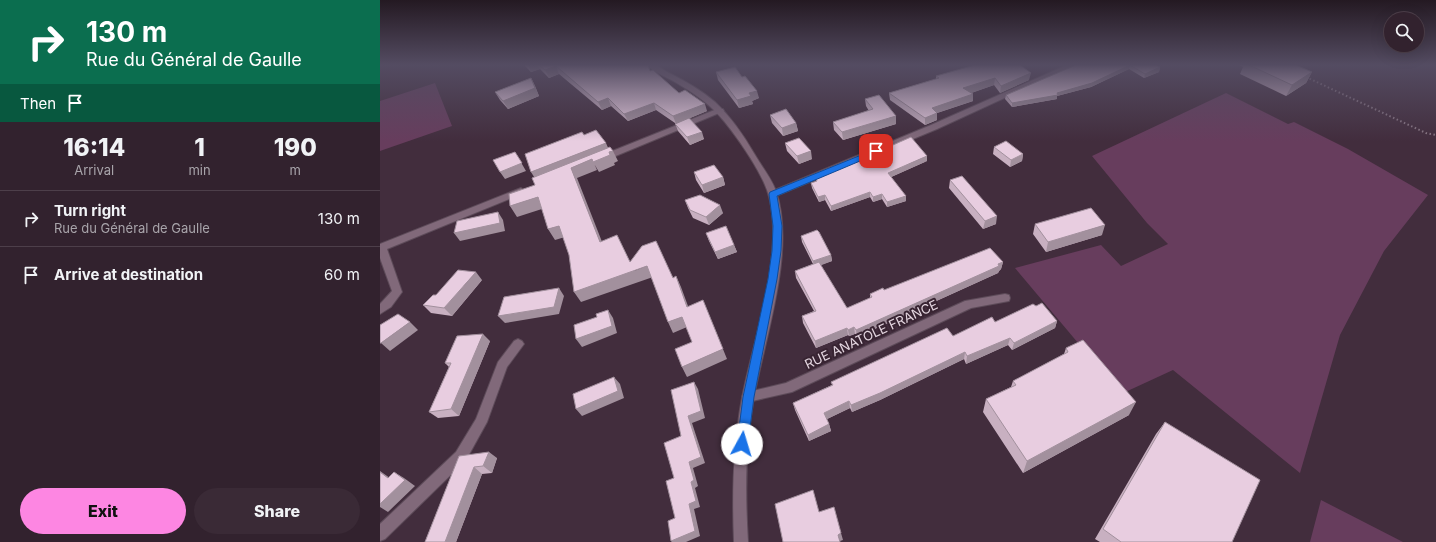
<!DOCTYPE html>
<meta charset="utf-8">
<style>
:root{--surface:#32222e;--page:#3a2a36;--text:#f1f3f6;--muted:#a8a4aa;--line:#4d3f4a;--accent:#fd86e2}
body{margin:0;font-family:Inter,sans-serif;background:var(--page);color:var(--text);height:100vh;display:flex;flex-direction:column;font-size:15px;white-space:nowrap}
*{box-sizing:border-box;margin:0}
p{font-size:13px;color:var(--muted)}
.icon{flex:none;width:22px;height:22px;fill:none;stroke:currentColor;stroke-width:2;stroke-linecap:round;stroke-linejoin:round}
.map{position:relative;flex:1;overflow:hidden}
.details{display:flex;flex-direction:column;background:var(--surface);width:380px}
.details>*{flex:none}
.guide{background:#0b6e4f;color:#fff;overflow:hidden}
.fabs{position:absolute;left:1004px;top:12px;display:grid;gap:8px}
.fabs a{display:grid;place-items:center;width:40px;height:40px;border-radius:50%;background:var(--surface);box-shadow:0 4px 16px #0002,0 0 0 1px var(--line);font-size:20px}
.pin{position:absolute;display:grid;place-items:center;width:34px;height:34px;color:#fff;margin:-17px;border-radius:8px;box-shadow:0 2px 6px #0006}
.me{position:absolute;width:44px;margin:-22px;rotate:6deg;stroke-linejoin:round;filter:drop-shadow(0 0 3px #0008)}
.turn{display:flex;align-items:center;gap:14px;height:84px;padding:0 20px;font-size:18px}
.turn .icon{width:52px;height:52px;stroke-width:2.5}
.turn b{display:block;font-size:28px;line-height:34px}
.then{display:flex;align-items:center;height:38px;padding:0 20px;background:#0003;gap:8px;font-size:15px}
.eta{display:flex;justify-content:space-evenly;align-items:center;height:68px;text-align:center}
.eta b{font-size:24px;font-weight:800;line-height:28px}
.action{display:flex;gap:8px;margin-top:auto;padding:8px 20px}
.action a{flex:1;height:46px;border-radius:24px;background:var(--accent);color:#111;font-size:16px;font-weight:800;line-height:46px;text-align:center}
.action a+a{background:var(--page);color:var(--text)}
ul{padding:0;list-style:none}
li{display:flex;align-items:center;gap:12px;height:56px;padding:0 20px;border-top:1px solid var(--line)}
li div{flex:1}
li b{display:block;font-size:15px}
li em{font-style:normal}
main{display:flex;flex:1;min-height:0}
.map>svg:first-child{display:block}
</style>
<main>
<section class="details">
<div class="guide">
<div class="turn"><svg class="icon" aria-label="right" viewBox="0 0 24 24"><path d="M7 20v-9h11M14 6l5 5-5 5"/></svg><div><b>130 m</b>Rue du Général de Gaulle</div></div>
<div class="then">Then<svg class="icon" aria-label="arrive" viewBox="0 0 24 24"><path d="M6 21V4h12l-3 4 3 4H6"/></svg></div>
</div>
<div class="eta">
<div><b>16:14</b><p>Arrival</p></div>
<div><b>1</b><p>min</p></div>
<div><b>190</b><p>m</p></div>
</div>
<ul>
<li><svg class="icon" aria-label="right" viewBox="0 0 24 24"><path d="M7 20v-9h11M14 6l5 5-5 5"/></svg><div><b>Turn right</b><p>Rue du Général de Gaulle</p></div><em>130 m</em></li>
<li><svg class="icon" aria-label="arrive" viewBox="0 0 24 24"><path d="M6 21V4h12l-3 4 3 4H6"/></svg><div><b>Arrive at destination</b></div><em>60 m</em></li>
</ul>
<div class="action"><a>Exit</a><a>Share</a></div>
</section>
<div class="map">
<svg width="1056" height="542" viewBox="0 0 1056 542">
<rect width="100%" height="100%" fill="#422d3d"/>
<path fill="#673d5d" d="M 55,83 L 72,126 L 0,151 L 0,101 Z
M 846,93 L 908,124 L 914,122 L 968,149 L 1048,195 L 1004,251 L 960,335 L 920,473 L 793,370 L 741,394 L 635,268 L 721,245 L 741,266 L 788,244 L 767,223 L 712,156 Z
M 941,500 L 1023,542 L 930,542 Z"/>
<g fill="none" stroke-linecap="round" stroke-linejoin="round">
<g stroke="#5d4b59" stroke-width="2">
<path id="minor" d="M 687,65 L 696,65 L 557,129 L 396,196 L 390,196 L 389,194 L 390,192 L 551,125 Z
M 337,109 L 343,109 L 344,111 L 226,160 L 220,160 L 219,158 L 220,156 Z
M 141,188 L 145,191 L 144,193 L 7,249 L 22,292 L 11,307 L 0,314 L 0,304 L 12,291 L 0,258 L 0,244 Z
M 625,294 L 629,295 L 630,298 L 629,301 L 591,308 L 412,392 L 368,402 L 364,401 L 362,397 L 364,393 L 368,392 L 406,383 L 585,301 Z
M 138,339 L 142,341 L 144,344 L 127,367 L 107,422 L 86,460 L 5,539 L 0,541 L 0,524 L 76,452 L 96,419 L 118,362 L 134,341 Z"/>
</g>
<g stroke="#5d4b59" stroke-width="2">
<path id="tertiary" d="M 267,65 C 269,65 273,65 276,65 C 280,67 285,71 289,73 C 305,81 321,90 335,102 C 351,117 364,136 375,155 C 382,167 391,178 396,191 C 416,250 385,337 374,397 C 365,445 365,493 368,542 L 354,542 C 352,494 353,446 362,398 C 373,340 407,247 387,190 C 380,170 358,138 344,121 C 330,104 314,93 295,82 C 286,77 274,72 267,65 Z"/>
</g>
<path stroke="#897784" stroke-width="2" stroke-dasharray="1.5 2.5" stroke-linecap="butt" d="M 926,77 L 1046,133 L 1056,135"/>
<use href="#minor" fill="#81697a" fill-rule="evenodd"/>
<use href="#tertiary" fill="#81697a" fill-rule="evenodd"/>
</g>
<path fill="#c8b0c1" d="M 144,65 L 268,65 L 270,71 L 299,93 L 327,111 L 310,118 L 324,139 L 310,145 L 298,131 L 295,123 L 276,110 L 248,121 L 231,106 L 222,110 L 179,74 L 169,78 L 160,69 L 151,72 Z
M 696,65 L 776,65 L 780,67 L 779,72 L 764,78 L 749,69 L 711,87 L 677,96 L 677,99 L 632,107 L 625,99 L 626,95 Z
M 859,65 L 916,65 L 932,72 L 926,83 L 906,96 L 860,74 L 863,67 Z
M 336,72 L 362,77 L 379,98 L 372,101 L 373,104 L 359,108 L 338,80 Z
M 556,76 L 649,80 L 620,93 L 614,85 L 591,93 L 593,101 L 557,113 L 557,120 L 545,125 L 510,100 L 509,93 L 556,79 Z
M 151,78 L 155,86 L 159,96 L 128,109 L 120,100 L 115,92 Z
M 485,99 L 516,124 L 463,140 L 454,130 L 453,122 L 489,111 L 486,106 Z
M 390,115 L 416,123 L 418,131 L 403,136 L 392,123 Z
M 405,143 L 432,159 L 419,164 L 407,151 Z
M 614,147 L 643,154 L 642,161 L 630,167 L 613,154 Z
M 547,161 L 511,177 L 526,201 L 507,207 L 502,199 L 493,202 L 490,197 L 451,211 L 445,200 L 439,202 L 432,188 L 431,183 L 436,182 L 436,179 Z
M 314,172 L 343,177 L 345,185 L 324,193 L 316,180 Z
M 570,180 L 616,224 L 603,229 L 569,188 Z
M 305,200 L 343,213 L 329,225 L 313,218 L 308,208 Z
M 655,224 L 722,235 L 666,252 L 653,234 Z
M 326,233 L 354,245 L 357,252 L 338,259 L 329,241 Z
M 421,236 L 451,255 L 452,261 L 440,265 L 467,308 L 490,298 L 490,294 L 623,262 L 621,269 L 619,271 L 618,273 L 477,337 L 475,334 L 469,336 L 468,335 L 436,348 L 423,323 L 422,316 L 434,311 L 416,278 L 415,271 L 433,264 L 422,242 Z
M 102,280 L 72,316 L 51,313 L 43,305 L 56,295 Z
M 656,306 L 677,321 L 675,328 L 632,350 L 628,345 L 586,364 L 584,359 L 500,400 L 472,412 L 470,408 L 447,419 L 449,424 L 451,431 L 429,441 L 415,410 L 413,403 L 452,385 L 451,382 L 573,336 L 615,322 Z
M 110,341 L 79,416 L 58,418 L 49,412 L 69,367 L 65,363 Z
M 686,348 L 749,415 L 643,473 L 603,412 L 606,399 L 631,387 L 633,381 L 684,354 Z
M 785,422 L 852,542 L 720,542 L 715,539 L 776,434 Z
M 79,456 L 117,458 L 112,473 L 102,474 L 76,542 L 45,542 Z"/>
<path fill="#a2909d" d="M 148,65 L 157,65 L 160,69 L 151,72 Z
M 750,65 L 749,69 L 711,87 L 677,96 L 677,99 L 632,107 L 632,103 L 677,93 Z
M 176,66 L 179,74 L 169,78 L 165,70 Z
M 780,67 L 779,72 L 764,78 L 765,74 Z
M 932,72 L 926,83 L 906,96 L 912,85 Z
M 651,73 L 649,80 L 620,93 L 621,86 Z
M 151,78 L 155,86 L 159,96 L 128,109 L 123,101 Z
M 615,78 L 614,85 L 583,96 L 583,88 Z
M 377,91 L 379,98 L 372,101 L 373,104 L 359,108 L 357,100 L 369,93 Z
M 593,94 L 593,101 L 557,113 L 557,120 L 545,125 L 545,118 L 552,108 Z
M 228,98 L 231,106 L 222,110 L 218,102 Z
M 274,103 L 276,110 L 248,121 L 244,114 Z
M 325,104 L 327,111 L 296,124 L 293,116 Z
M 516,116 L 516,124 L 463,140 L 462,132 Z
M 416,123 L 418,131 L 403,136 L 402,128 Z
M 322,132 L 324,139 L 310,145 L 307,137 Z
M 226,143 L 229,150 L 156,180 L 151,172 Z
M 233,151 L 238,161 L 234,163 L 235,165 L 219,172 L 213,162 L 229,152 Z
M 431,151 L 432,159 L 419,164 L 417,156 Z
M 135,152 L 146,171 L 125,179 L 120,172 Z
M 643,154 L 642,161 L 630,167 L 631,160 Z
M 547,156 L 547,161 L 509,178 L 508,173 Z
M 212,159 L 217,170 L 197,178 L 226,252 L 220,242 L 191,168 Z
M 343,177 L 345,185 L 324,193 L 322,185 Z
M 490,192 L 490,197 L 451,211 L 451,206 Z
M 502,194 L 502,199 L 493,202 L 493,197 Z
M 445,195 L 445,200 L 439,202 L 438,197 Z
M 526,196 L 526,201 L 507,207 L 507,202 Z
M 158,197 L 165,208 L 137,217 L 130,206 Z
M 340,205 L 343,213 L 329,225 L 326,217 Z
M 118,212 L 123,220 L 125,231 L 80,241 L 74,233 Z
M 617,216 L 616,224 L 603,229 L 605,221 Z
M 725,225 L 722,235 L 666,252 L 668,242 Z
M 179,226 L 185,237 L 175,240 L 168,229 Z
M 237,235 L 254,271 L 267,266 L 273,277 L 201,302 L 194,292 L 250,262 Z
M 354,245 L 357,252 L 338,259 L 335,252 Z
M 451,255 L 452,261 L 434,268 L 433,261 Z
M 623,262 L 621,269 L 619,271 L 618,273 L 477,337 L 476,330 Z
M 96,272 L 102,280 L 72,316 L 64,308 Z
M 296,276 L 301,287 L 312,317 L 307,307 Z
M 179,288 L 184,296 L 179,314 L 125,323 L 118,316 Z
M 323,300 L 347,359 L 307,377 L 302,367 L 343,349 Z
M 228,310 L 233,318 L 237,333 L 202,347 L 196,339 Z
M 302,317 L 307,327 L 293,333 L 288,322 Z
M 677,321 L 675,328 L 632,350 L 634,343 Z
M 30,322 L 38,330 L 10,351 L 1,343 Z
M 474,327 L 475,334 L 469,336 L 468,330 Z
M 467,328 L 468,335 L 436,348 L 435,341 Z
M 103,334 L 110,341 L 79,416 L 71,409 Z
M 630,338 L 628,345 L 586,364 L 587,356 Z
M 585,352 L 584,359 L 500,400 L 472,412 L 471,405 Z
M 234,377 L 240,384 L 244,398 L 202,416 L 196,409 Z
M 314,382 L 318,389 L 325,418 L 312,423 L 325,463 L 313,468 L 318,486 L 315,488 L 320,507 L 314,509 L 320,536 L 306,542 L 292,542 L 291,541 L 309,504 L 311,482 L 309,462 L 308,416 Z
M 469,401 L 470,408 L 445,420 L 444,413 Z
M 756,402 L 749,415 L 643,473 L 647,461 Z
M 449,424 L 451,431 L 429,441 L 428,435 Z
M 109,452 L 117,458 L 112,473 L 103,466 Z
M 94,467 L 102,474 L 76,542 L 65,542 Z
M 0,471 L 17,483 L 8,478 L 0,472 Z
M 14,472 L 24,478 L 35,486 L 8,512 L 0,507 L 0,504 Z
M 461,533 L 463,540 L 460,541 L 458,535 Z"/>
<path fill="#e8cde0" stroke="#a2909d" d="M 159,65 L 268,65 L 270,71 L 273,70 L 299,93 L 305,90 L 325,104 L 293,116 L 274,103 L 244,114 L 228,98 L 218,102 L 176,66 L 165,70 Z
M 595,65 L 640,65 L 651,73 L 621,86 L 615,78 L 583,88 L 593,94 L 552,108 L 557,113 L 545,118 L 509,93 L 559,78 L 556,76 Z
M 696,65 L 776,65 L 780,67 L 765,74 L 750,65 L 712,83 L 677,93 L 678,95 L 632,103 L 626,95 Z
M 869,65 L 916,65 L 932,72 L 912,85 Z
M 355,67 L 362,77 L 365,76 L 377,91 L 369,93 L 371,96 L 357,100 L 336,72 Z
M 151,78 L 155,88 L 123,101 L 115,92 Z
M 499,95 L 516,116 L 462,132 L 453,122 L 493,109 L 485,99 Z
M 406,109 L 416,123 L 402,128 L 390,115 Z
M 309,118 L 322,132 L 307,137 L 295,124 Z
M 216,130 L 226,143 L 151,172 L 145,154 L 202,132 L 204,135 Z
M 531,137 L 547,156 L 508,173 L 526,196 L 507,202 L 502,194 L 493,197 L 490,192 L 451,206 L 445,195 L 438,197 L 431,183 L 437,181 L 436,179 Z
M 419,138 L 431,151 L 417,156 L 405,143 Z
M 626,141 L 643,154 L 631,160 L 614,147 Z
M 230,147 L 233,151 L 229,152 L 230,155 L 213,162 L 212,159 L 191,168 L 220,242 L 237,235 L 250,262 L 262,246 L 276,241 L 293,278 L 296,276 L 307,307 L 323,300 L 343,349 L 302,367 L 295,349 L 312,342 L 302,317 L 288,322 L 267,266 L 194,292 L 189,255 L 179,226 L 168,229 L 158,197 L 130,206 L 129,194 L 155,185 L 152,178 Z
M 135,152 L 142,163 L 120,172 L 113,160 Z
M 334,165 L 343,177 L 322,185 L 314,172 Z
M 582,176 L 617,216 L 605,221 L 570,180 Z
M 320,195 L 340,205 L 326,217 L 310,210 L 305,200 Z
M 711,208 L 725,225 L 668,242 L 655,224 Z
M 118,212 L 120,223 L 74,233 L 77,221 Z
M 346,226 L 354,245 L 335,252 L 326,233 Z
M 437,230 L 439,232 L 451,255 L 433,261 L 421,236 Z
M 610,248 L 623,262 L 618,264 L 619,266 L 476,330 L 474,327 L 468,330 L 467,328 L 435,341 L 422,316 L 436,311 L 415,271 L 439,262 L 467,308 L 492,297 L 490,294 L 503,288 L 504,290 Z
M 78,270 L 96,272 L 64,308 L 43,305 L 53,295 L 56,295 Z
M 179,288 L 174,307 L 118,316 L 124,297 Z
M 662,303 L 677,321 L 634,343 L 630,338 L 587,356 L 585,352 L 500,393 L 471,405 L 469,401 L 444,413 L 449,424 L 428,435 L 413,403 L 453,385 L 451,382 L 567,328 L 573,336 L 612,317 L 615,322 L 653,304 L 656,306 Z
M 228,310 L 232,326 L 196,339 L 194,325 L 217,317 L 216,314 Z
M 18,314 L 30,322 L 1,343 L 0,343 L 0,325 Z
M 103,334 L 71,409 L 49,412 L 71,363 L 65,363 L 77,336 Z
M 703,340 L 756,402 L 647,461 L 606,399 L 636,385 L 633,381 L 688,352 L 686,348 Z
M 234,377 L 238,391 L 196,409 L 193,394 Z
M 314,382 L 321,411 L 308,416 L 321,457 L 309,462 L 314,480 L 311,482 L 316,501 L 309,504 L 315,531 L 291,541 L 288,521 L 295,518 L 286,481 L 294,478 L 284,443 L 301,436 L 291,390 Z
M 785,422 L 880,480 L 852,542 L 741,542 L 723,529 Z
M 109,452 L 103,466 L 94,467 L 65,542 L 45,542 L 79,456 Z
M 0,472 L 8,478 L 14,472 L 25,480 L 0,504 Z
M 433,490 L 439,512 L 454,507 L 461,533 L 458,535 L 460,542 L 403,542 L 395,504 Z"/>
<linearGradient id="sky" x2="0" y2="1"><stop stop-color="#241922"/><stop offset="0.46" stop-color="#544c62"/><stop offset="1" stop-color="#544c62" stop-opacity="0"/></linearGradient>
<rect width="1056" height="141" fill="url(#sky)"/>
<path fill="#1a73e8" stroke="#114b97" d="M 496,149 L 499,150 L 499,153 L 397,196 L 402,226 L 401,251 L 397,279 L 374,397 L 368,444 L 366,448 L 362,449 L 358,448 L 357,444 L 363,397 L 388,279 L 392,251 L 393,226 L 389,194 L 390,192 Z"/>
<g text-anchor="middle" dominant-baseline="central" stroke-width="4" stroke-linejoin="round" paint-order="stroke">
<g font-size="13" fill="#e4d6e0" stroke="#382432">
<text transform="translate(491 334) rotate(-25)">RUE ANATOLE FRANCE</text>
</g>
</g>
</svg>
<div class="fabs">
<a><svg class="icon" aria-label="search" viewBox="0 0 24 24"><circle cx="10" cy="10" r="6"/><path d="M15 15l6 6"/></svg></a>
</div>
<div class="pin" style="left:496px;top:151px;background:#d93025"><svg class="icon" aria-label="arrive" viewBox="0 0 24 24"><path d="M6 21V4h12l-3 4 3 4H6"/></svg></div>
<svg class="me" style="left:362px;top:444px" viewBox="-20 -20 40 40"><circle r="19" fill="#fff"/><path d="M0-13L10 11 0 6-10 11z" fill="#1a73e8"/></svg>
</div>
</main>
